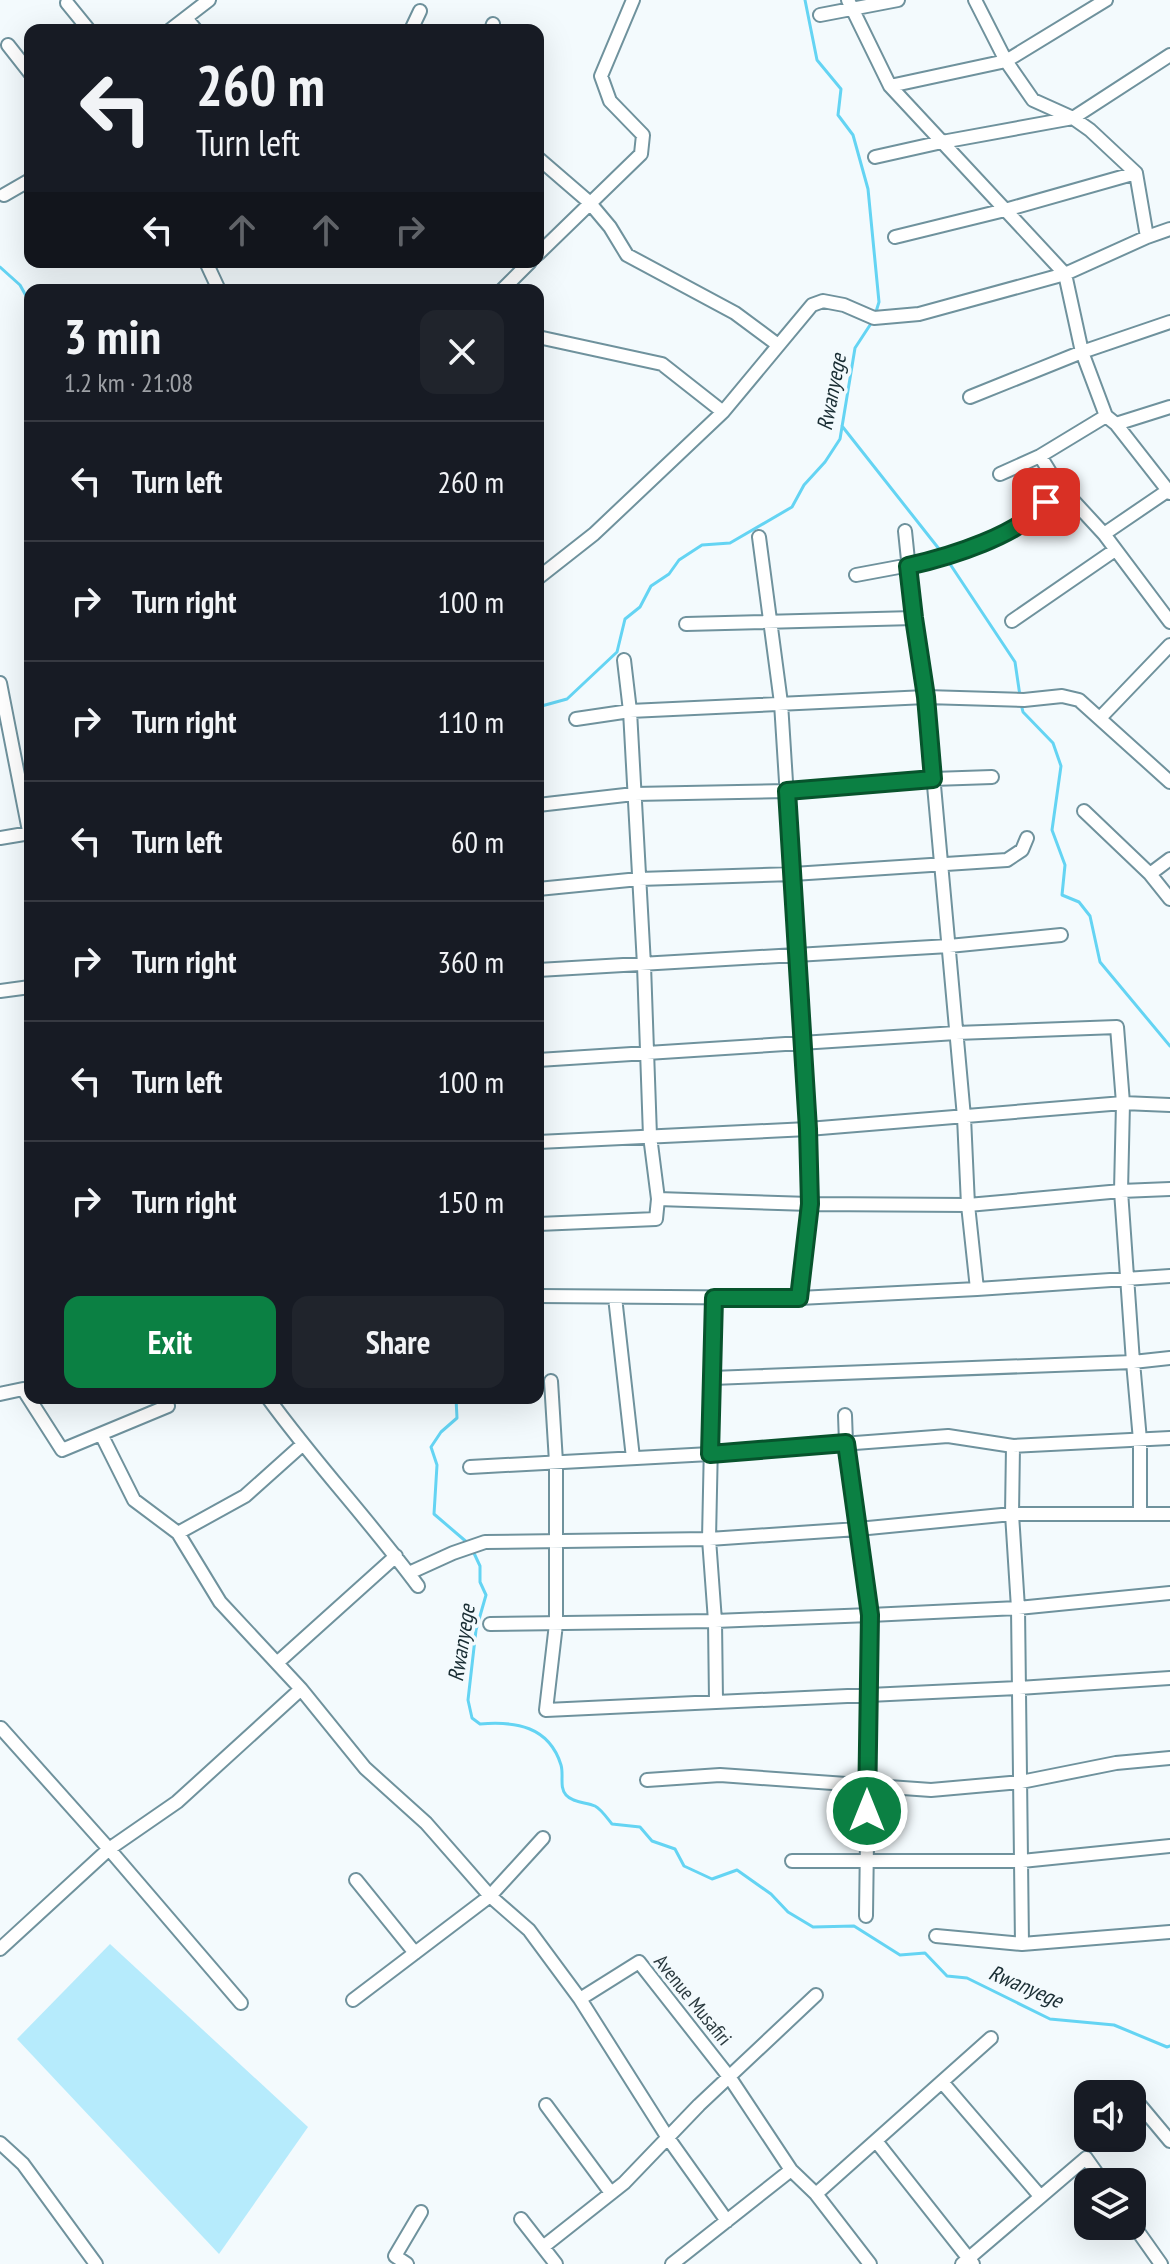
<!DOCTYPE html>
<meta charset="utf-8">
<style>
:root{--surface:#171b24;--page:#20242c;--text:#f1f3f6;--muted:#9ea1a6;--line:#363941;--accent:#0b8043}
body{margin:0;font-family:"PT Sans Narrow",sans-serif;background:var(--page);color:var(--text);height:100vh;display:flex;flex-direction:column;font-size:30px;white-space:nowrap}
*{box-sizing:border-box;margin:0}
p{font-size:26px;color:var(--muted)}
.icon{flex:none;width:44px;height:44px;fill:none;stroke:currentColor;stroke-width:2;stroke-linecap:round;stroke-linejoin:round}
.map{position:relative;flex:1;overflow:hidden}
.details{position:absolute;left:24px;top:284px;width:520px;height:1120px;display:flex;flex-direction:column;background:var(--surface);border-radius:16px;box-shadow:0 8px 32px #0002}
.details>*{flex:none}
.banner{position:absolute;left:24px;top:24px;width:520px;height:244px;border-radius:16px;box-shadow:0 8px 32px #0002;background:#171b24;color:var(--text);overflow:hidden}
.fabs{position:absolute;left:1074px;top:2080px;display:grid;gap:16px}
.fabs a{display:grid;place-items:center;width:72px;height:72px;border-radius:16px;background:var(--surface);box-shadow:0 8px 32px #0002;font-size:40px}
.pin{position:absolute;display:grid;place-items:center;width:68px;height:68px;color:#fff;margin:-34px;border-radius:16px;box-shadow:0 4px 12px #0006}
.me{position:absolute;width:88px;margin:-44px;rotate:0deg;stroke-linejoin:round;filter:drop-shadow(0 0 6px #0008)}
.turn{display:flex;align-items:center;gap:28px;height:168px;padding:0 40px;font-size:36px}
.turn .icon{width:104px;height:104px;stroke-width:2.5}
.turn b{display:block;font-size:56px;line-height:68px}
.lanes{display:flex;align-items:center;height:76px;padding:0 40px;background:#0003;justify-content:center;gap:40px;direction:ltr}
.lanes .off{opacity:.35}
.round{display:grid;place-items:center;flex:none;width:84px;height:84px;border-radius:16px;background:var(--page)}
.headline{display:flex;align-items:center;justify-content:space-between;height:136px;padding:0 40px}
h1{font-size:48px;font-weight:800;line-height:60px}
.button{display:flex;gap:16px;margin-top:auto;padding:16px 40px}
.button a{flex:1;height:92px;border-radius:16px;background:var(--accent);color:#fff;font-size:32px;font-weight:800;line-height:92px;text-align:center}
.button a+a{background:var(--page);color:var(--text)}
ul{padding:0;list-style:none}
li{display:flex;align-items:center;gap:24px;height:120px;padding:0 40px;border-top:2px solid var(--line)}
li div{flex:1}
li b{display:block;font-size:30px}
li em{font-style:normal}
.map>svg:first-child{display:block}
</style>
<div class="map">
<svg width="1170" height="2264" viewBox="0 0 1170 2264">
<rect width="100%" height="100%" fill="#f3fafd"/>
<path fill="#b6ebfc" d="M 110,1944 L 308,2127 L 219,2254 L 17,2039 Z"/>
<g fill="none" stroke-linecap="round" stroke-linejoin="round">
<path stroke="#64d4f3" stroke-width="3" d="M 805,0 L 817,60 L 841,89 L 838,115 L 853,135 L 868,189 L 879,302 L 875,315
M 0,267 L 20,285 L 30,303
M 842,426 L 943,554
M 948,561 L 1015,662 L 1020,696
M 1021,704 L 1023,712 L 1053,743 L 1061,766 L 1052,830 L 1065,865 L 1062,895 L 1079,902 L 1090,916 L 1100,962 L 1170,1046
M 538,707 L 567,699 L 617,652 L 625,619 L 640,607 L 651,586 L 669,574 L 679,560 L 702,545 L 730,543 L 792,507 L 804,485 L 825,462 L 840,439 L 855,348 L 872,322
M 456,1398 L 457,1418 L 441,1432 L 431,1447 L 437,1465 L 434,1514 L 469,1544
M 473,1551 L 480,1566 L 480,1582 L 486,1595 L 476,1630 L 468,1700 L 472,1718 L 480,1724 C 515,1721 549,1726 561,1765 C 564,1775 559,1787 566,1795 C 573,1803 586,1802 595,1806 C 601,1809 607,1818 612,1824 L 640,1827 L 652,1841 L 675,1849 L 684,1866 L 712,1879 L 737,1870 L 771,1894 L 788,1912 L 813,1927 L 854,1926 L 900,1955 L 925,1953 L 947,1976 L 967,1978 L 1050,2019 L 1114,2025 L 1167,2047 L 1170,2046"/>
<g stroke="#6f929d" stroke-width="16">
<path id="minor" d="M 848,0 L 890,86 L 1065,274 L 1082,352 L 1106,416 L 1116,424 L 1170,493
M 975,0 L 1006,61 L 1033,100 L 1073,118 L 1090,130 L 1136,173 L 1147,237
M 67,3 L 89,30
M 820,15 L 898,0
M 186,18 L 196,30
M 170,30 L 209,0
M 411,30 L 420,11
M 491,30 L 493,24
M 8,45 L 30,73
M 890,86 L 1006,61 L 1106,0
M 875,157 L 942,142 L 1073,118 L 1170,55
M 538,158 L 589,202 L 610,227 L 627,255 L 735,313 L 778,345
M 4,195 L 30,180
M 895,237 L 1005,210 L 1136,173
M 538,254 L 641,154 L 643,135 L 610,101 L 601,76 L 633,0
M 206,262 L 219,290
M 502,290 L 530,262
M 538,337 L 662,364 L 723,412
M 970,397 L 1082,352 L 1170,322
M 1116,424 L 1170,407
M 1040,456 L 1056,482 L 1104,534 L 1170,622
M 1000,474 L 1040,456 L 1106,416
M 905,531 L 914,618 L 926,697 L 964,1117 L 968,1205 L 977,1289
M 1104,534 L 1170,489
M 759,537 L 781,703 L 808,1129 L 810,1204 L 799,1298
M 856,575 L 931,561 L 1006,533 L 1038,513 L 1046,502 L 1056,482
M 538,578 L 594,534 L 723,412 L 812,305 L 823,301 L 844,305 L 874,318 L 919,314 L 1065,274 L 1147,237 L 1170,229
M 1012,621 L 1115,550
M 686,624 L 914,618
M 0,683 L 30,836
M 1100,718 L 1170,645
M 576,719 L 630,711 L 926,697 L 1024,700 L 1062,696 L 1079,700 L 1170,782
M 538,805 L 634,794 L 787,791 L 933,779 L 992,777
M 1084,811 L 1150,874 L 1170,899
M 0,838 L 30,833
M 1150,874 L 1170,859
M 538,889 L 639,879 L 793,874 L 1007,860 L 1022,850 L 1027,838
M 538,970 L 949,946 L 1061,935
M 0,991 L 30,987
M 538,1060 L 956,1033 L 1117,1027 L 1123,1103 L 1121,1191 L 1133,1362 L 1140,1440 L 1140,1514
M 538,1142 L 808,1129 L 1123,1103 L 1170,1105
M 658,1199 L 810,1204 L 968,1205 L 1121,1191 L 1170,1189
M 538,1224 L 656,1219 L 658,1199 L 650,1136 L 644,965 L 630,711 L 624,660
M 538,1296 L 799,1298 L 977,1289 L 1170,1276
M 615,1297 L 633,1458
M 714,1298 L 709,1539 L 715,1621 L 716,1701
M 712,1378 L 1133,1362 L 1170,1358
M 551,1381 L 556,1462 L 556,1624 L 546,1710 L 1019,1688 L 1170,1678
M 0,1394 L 23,1389 L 62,1450 L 168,1406
M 268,1398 C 315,1463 370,1521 418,1586
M 845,1415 L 846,1443 L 870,1615 L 866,1916
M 101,1434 L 134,1500 L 178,1533 L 220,1602 L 301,1689 L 365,1768 L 426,1823 L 490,1896 L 529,1930 L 580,1999 L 639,1962 L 730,2078 L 791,2170 L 816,2194 L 870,2264
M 1013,1446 L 1012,1514 L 1018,1608 L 1022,1944
M 470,1467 L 710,1454 L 948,1436 L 1013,1446 L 1170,1438
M 178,1533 L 245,1496 L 302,1445
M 409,1573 L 453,1553 L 485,1542 L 709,1539 L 858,1529 L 1012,1514 L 1170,1514
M 490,1624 L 715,1621 L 870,1615 L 1018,1608 L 1170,1593
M 277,1663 L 396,1556
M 1,1728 L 109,1849 L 241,2003
M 647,1780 L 720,1775 L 931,1790 L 1021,1782 L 1116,1763 L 1170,1758
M 792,1861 L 1022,1861 L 1170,1846
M 356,1880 L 415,1953
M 936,1936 L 1022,1944 L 1170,1932
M 0,1949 L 109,1849 L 177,1802 L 301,1689
M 580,1999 L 668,2138 L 727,2221
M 353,2000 L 490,1896 L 543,1838
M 942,2082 L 1040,2196
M 1139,2104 L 1170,2141
M 546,2105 L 611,2193
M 876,2141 L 973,2264
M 0,2143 L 23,2164 L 96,2264
M 816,2194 L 991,2038
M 521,2219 L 556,2264
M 1132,2223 L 1161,2264
M 543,2247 L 624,2183 L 699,2105 L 816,1995
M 407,2264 L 395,2256 L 421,2212
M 672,2264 L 791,2170
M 962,2264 L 1086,2158 L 1103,2182"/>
</g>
<use href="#minor" stroke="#fff" stroke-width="12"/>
</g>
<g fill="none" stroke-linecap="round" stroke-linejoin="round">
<g stroke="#07532c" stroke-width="20">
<path id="route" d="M 867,1811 L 870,1615 L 846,1443 L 710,1454 L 714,1298 L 799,1298 L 810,1204 L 808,1129 L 787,791 L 933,779 L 926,697 L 914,618 L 908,566 C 949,557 1021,535 1046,502"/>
</g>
<use href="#route" stroke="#0b8043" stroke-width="14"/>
</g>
<g text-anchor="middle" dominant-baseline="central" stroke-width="7" stroke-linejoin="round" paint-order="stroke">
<g font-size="20" fill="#2b3a3f" stroke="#f3fafd">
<text transform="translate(693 2000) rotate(51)">Avenue Musafiri</text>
</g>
<g font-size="22" font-style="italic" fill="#192d33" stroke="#f3fafd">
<text transform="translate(831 392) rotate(-79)">Rwanyege</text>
<text transform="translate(461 1643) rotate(-81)">Rwanyege</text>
<text transform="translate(1026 1986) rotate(23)">Rwanyege</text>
</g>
</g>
</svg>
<div class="fabs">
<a><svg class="icon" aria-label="sound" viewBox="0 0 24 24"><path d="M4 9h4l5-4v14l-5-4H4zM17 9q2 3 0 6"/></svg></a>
<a><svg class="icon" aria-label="layers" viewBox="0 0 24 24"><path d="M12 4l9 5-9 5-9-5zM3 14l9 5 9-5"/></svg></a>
</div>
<div class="pin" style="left:1046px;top:502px;background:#d93025"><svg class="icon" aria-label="arrive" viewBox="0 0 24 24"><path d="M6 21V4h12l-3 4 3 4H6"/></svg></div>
<svg class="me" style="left:867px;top:1811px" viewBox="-20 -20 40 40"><circle r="17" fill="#0b8043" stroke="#fff" stroke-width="3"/><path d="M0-11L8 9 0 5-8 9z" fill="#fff"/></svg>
<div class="banner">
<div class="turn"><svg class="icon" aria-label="left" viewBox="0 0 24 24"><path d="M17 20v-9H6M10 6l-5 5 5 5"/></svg><div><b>260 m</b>Turn left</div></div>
<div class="lanes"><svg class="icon" aria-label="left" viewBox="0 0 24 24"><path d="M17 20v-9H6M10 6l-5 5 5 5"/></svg><svg class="icon off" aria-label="ahead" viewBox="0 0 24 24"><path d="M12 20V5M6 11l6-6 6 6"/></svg><svg class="icon off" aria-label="ahead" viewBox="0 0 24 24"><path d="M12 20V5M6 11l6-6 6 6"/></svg><svg class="icon off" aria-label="right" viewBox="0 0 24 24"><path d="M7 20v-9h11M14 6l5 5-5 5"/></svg></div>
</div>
<section class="details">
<div class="headline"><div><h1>3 min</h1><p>1.2 km · 21:08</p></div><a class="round"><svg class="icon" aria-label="close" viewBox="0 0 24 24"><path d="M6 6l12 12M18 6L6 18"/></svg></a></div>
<ul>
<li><svg class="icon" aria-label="left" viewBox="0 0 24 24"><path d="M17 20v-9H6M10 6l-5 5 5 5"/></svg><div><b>Turn left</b></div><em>260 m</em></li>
<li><svg class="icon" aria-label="right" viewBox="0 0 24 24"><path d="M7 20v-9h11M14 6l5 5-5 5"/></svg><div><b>Turn right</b></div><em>100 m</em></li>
<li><svg class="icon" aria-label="right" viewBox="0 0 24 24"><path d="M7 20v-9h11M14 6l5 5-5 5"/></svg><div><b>Turn right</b></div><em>110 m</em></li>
<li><svg class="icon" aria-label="left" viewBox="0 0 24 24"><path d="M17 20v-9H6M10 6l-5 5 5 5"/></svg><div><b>Turn left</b></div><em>60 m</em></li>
<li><svg class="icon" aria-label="right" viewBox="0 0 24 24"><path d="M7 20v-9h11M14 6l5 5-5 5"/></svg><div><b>Turn right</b></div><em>360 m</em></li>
<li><svg class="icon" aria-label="left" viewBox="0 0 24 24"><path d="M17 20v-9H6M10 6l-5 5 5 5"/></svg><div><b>Turn left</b></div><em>100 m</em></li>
<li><svg class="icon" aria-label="right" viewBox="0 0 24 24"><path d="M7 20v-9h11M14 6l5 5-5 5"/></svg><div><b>Turn right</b></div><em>150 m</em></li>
</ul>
<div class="button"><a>Exit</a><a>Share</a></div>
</section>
</div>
